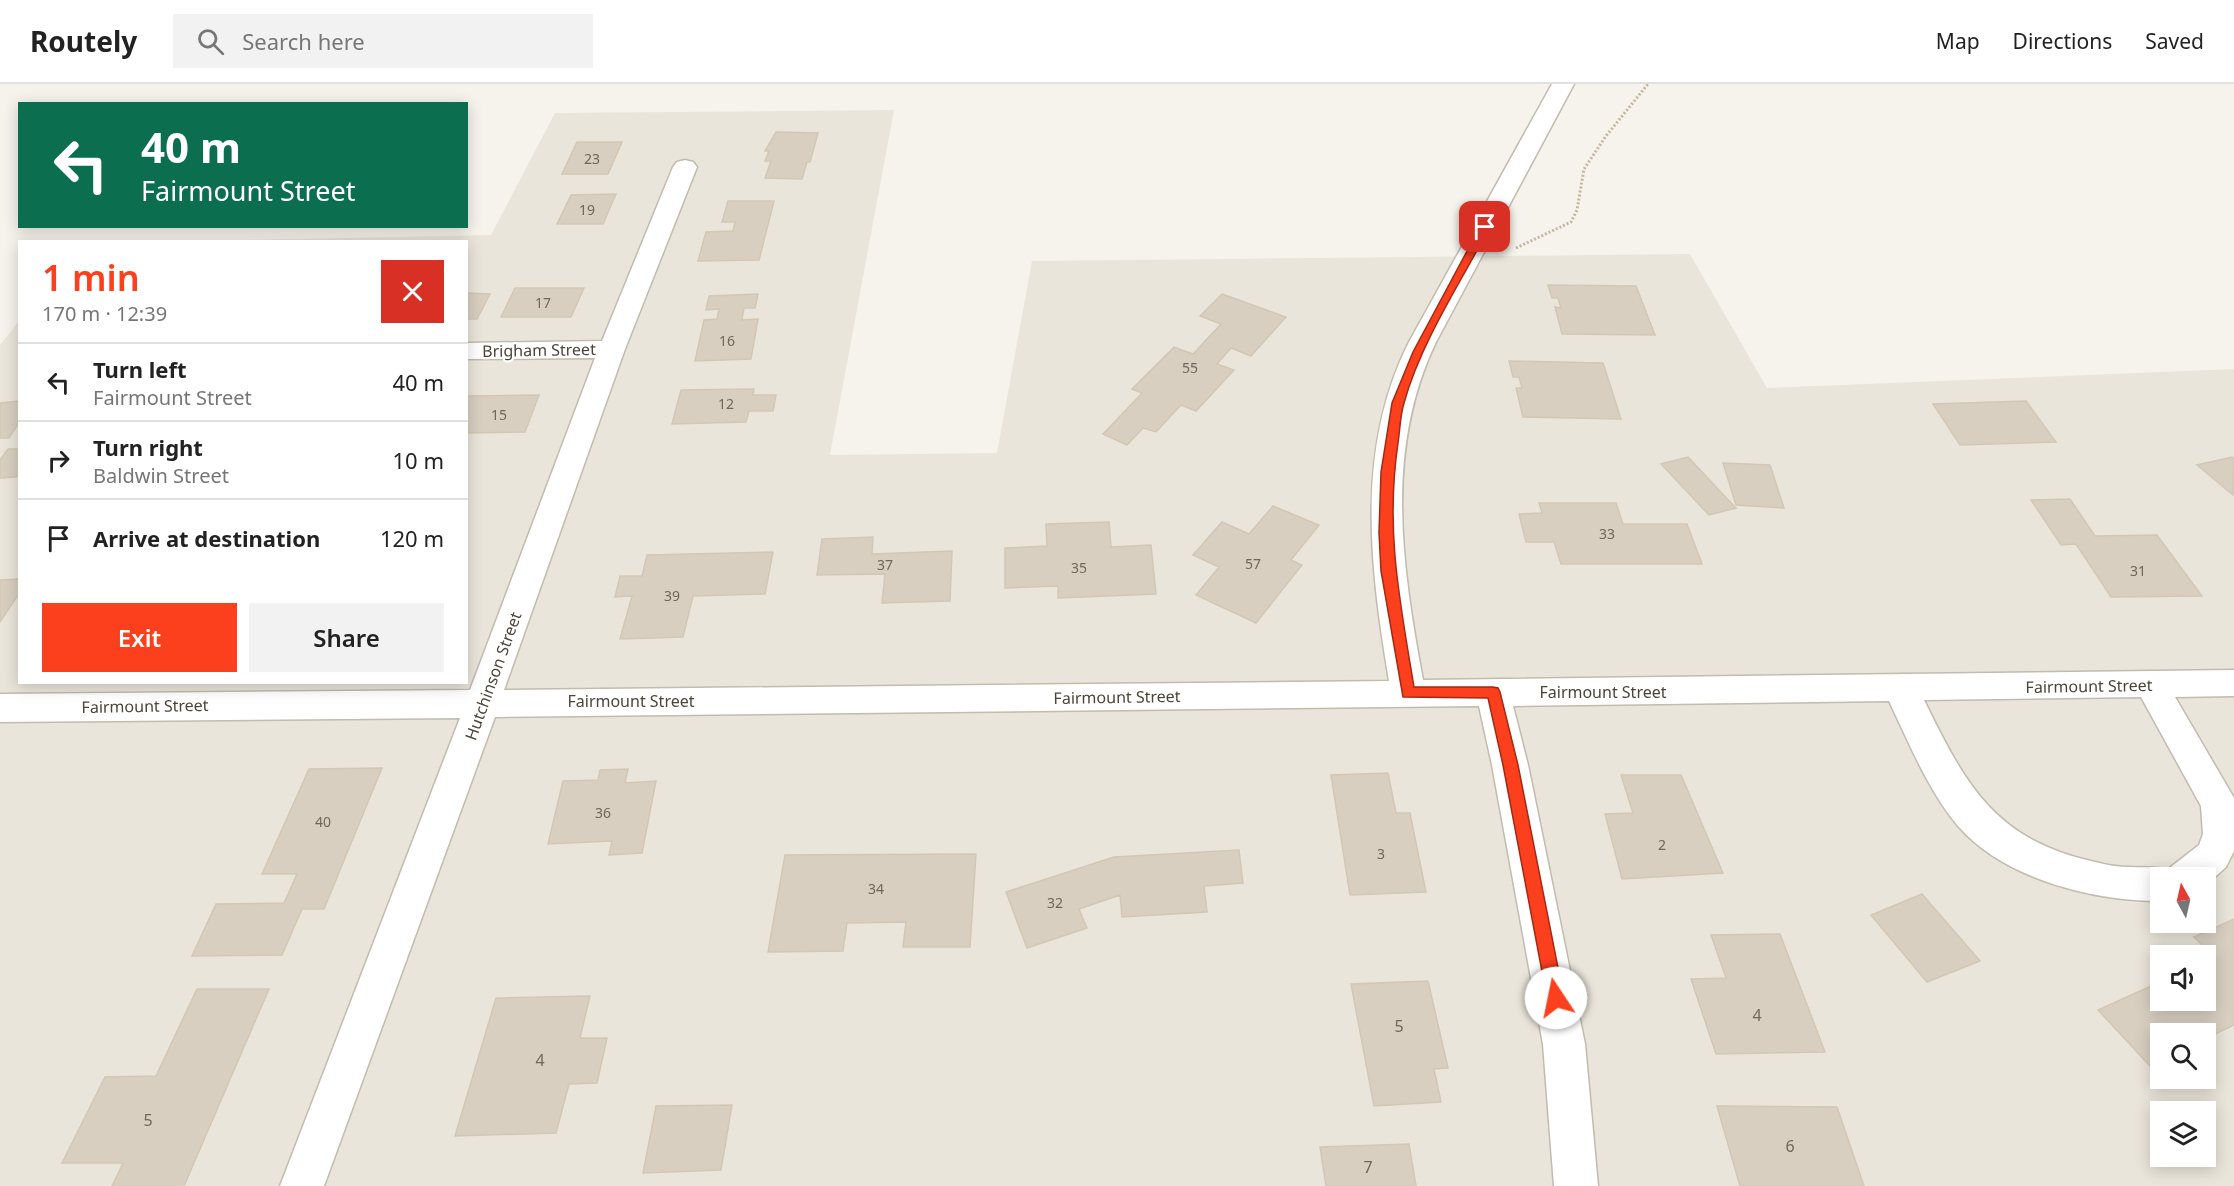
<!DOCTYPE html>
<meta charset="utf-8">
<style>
:root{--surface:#fff;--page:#f2f2f2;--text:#222;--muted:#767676;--line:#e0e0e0;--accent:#fc3f1d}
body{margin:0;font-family:"Noto Sans",sans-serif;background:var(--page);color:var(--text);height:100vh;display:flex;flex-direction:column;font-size:22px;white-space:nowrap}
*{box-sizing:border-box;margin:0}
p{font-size:20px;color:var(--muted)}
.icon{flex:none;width:33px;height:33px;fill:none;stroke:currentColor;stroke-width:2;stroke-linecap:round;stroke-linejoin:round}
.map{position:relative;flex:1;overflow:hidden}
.side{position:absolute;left:18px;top:156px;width:450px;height:444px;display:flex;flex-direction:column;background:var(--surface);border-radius:0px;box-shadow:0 3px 15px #0003}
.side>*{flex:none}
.hud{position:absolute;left:18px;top:18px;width:450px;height:126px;border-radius:0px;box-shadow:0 3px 15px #0003;background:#0b6e4f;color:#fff;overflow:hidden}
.needle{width:39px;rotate:352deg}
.buttons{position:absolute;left:2150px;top:783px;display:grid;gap:12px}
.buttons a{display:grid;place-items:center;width:66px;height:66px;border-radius:0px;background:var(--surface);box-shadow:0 3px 15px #0003;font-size:30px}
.pin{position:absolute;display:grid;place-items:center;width:51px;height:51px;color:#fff;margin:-26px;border-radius:12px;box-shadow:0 3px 9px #0006}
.me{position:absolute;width:66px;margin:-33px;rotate:349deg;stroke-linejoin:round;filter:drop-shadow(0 0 4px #0008)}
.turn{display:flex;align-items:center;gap:21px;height:126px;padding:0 24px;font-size:27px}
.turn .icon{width:78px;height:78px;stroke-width:2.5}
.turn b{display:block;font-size:42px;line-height:51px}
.round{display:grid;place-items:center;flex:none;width:63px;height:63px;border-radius:0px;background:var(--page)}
.head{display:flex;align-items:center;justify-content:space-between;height:102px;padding:0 24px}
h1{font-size:36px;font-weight:600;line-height:45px;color:var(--accent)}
.cta{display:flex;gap:12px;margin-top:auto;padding:12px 24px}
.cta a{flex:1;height:69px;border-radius:0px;background:var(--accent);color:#fff;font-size:24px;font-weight:600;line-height:69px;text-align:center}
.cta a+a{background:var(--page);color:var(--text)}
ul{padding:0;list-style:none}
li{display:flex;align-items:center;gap:18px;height:78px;padding:0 24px;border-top:2px solid var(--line)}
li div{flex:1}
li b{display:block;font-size:22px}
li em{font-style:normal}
header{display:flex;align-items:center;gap:36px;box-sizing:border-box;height:84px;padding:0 30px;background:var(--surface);border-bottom:2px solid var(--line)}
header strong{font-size:28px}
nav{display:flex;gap:33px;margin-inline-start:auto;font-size:21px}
.search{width:420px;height:54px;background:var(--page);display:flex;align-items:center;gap:15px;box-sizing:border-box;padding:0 21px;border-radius:0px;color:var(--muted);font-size:22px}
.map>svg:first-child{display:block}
</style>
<header>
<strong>Routely</strong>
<div class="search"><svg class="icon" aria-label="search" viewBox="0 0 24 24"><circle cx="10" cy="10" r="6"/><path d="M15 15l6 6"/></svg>Search here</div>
<nav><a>Map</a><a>Directions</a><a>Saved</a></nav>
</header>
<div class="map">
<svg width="2234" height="1102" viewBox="0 0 2234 1102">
<rect width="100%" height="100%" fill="#f6f3ec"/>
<path fill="#eae5da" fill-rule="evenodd" d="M 894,26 L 830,371 L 997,369 L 1032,177 L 1690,170 L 1767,304 L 2234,285 L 2234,1102 L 0,1102 L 0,261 L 19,237 L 20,598 L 466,598 L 466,158 L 193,157 L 491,151 L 555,29 ZM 2160,794 L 2205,794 L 2205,838 L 2160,838 ZM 2160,872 L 2205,872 L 2205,916 L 2160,916 ZM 2160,950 L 2205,950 L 2205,994 L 2160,994 ZM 2160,1028 L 2205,1028 L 2205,1072 L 2160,1072 Z"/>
<path fill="#d8cfc1" stroke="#d3c7b4" stroke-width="1.5" d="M 776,48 L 818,49 L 810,78 L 807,78 L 802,95 L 765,94 L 771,77 L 765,77 L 769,67 L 765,67 Z
M 577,58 L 622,58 L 608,90 L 562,90 Z
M 616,110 L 603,140 L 557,140 L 571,111 Z
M 728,117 L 774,117 L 759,176 L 698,177 L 706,148 L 733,147 L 735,138 L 722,138 Z
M 1548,201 L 1636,202 L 1655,251 L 1562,250 L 1555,223 L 1561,224 L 1558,214 L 1552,214 Z
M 515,204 L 584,204 L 571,233 L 501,233 Z
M 466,209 L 490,210 L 477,235 L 466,235 Z
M 758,210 L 755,224 L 744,224 L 742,236 L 758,235 L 751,275 L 695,277 L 704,236 L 717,235 L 719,225 L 706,226 L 709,212 Z
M 1222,210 L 1286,233 L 1251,272 L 1231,264 L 1217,280 L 1234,286 L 1196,327 L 1181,321 L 1156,348 L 1143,344 L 1127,361 L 1103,350 L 1142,309 L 1132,305 L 1174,263 L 1193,270 L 1221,240 L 1200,232 Z
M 1509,277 L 1603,279 L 1621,335 L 1523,333 L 1516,304 L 1522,304 L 1519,293 L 1513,293 Z
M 754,305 L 753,311 L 776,311 L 773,327 L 749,327 L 746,338 L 672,340 L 681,306 Z
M 539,311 L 525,348 L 467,349 L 466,351 L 466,312 Z
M 20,317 L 20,337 L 9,354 L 0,354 L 0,319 Z
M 2026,317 L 2056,358 L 1960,361 L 1933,320 Z
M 8,365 L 20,365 L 20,389 L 16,393 L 0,394 L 0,376 Z
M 1688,373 L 1736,424 L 1709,431 L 1661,380 Z
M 2232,373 L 2234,375 L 2233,411 L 2197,381 Z
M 1723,379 L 1770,381 L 1784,424 L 1736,421 Z
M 2070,415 L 2095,452 L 2157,451 L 2202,512 L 2111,513 L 2076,460 L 2061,461 L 2031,416 Z
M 1539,419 L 1616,419 L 1623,440 L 1687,440 L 1702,480 L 1561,480 L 1554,458 L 1526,458 L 1519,430 L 1542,429 Z
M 1273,422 L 1319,441 L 1291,476 L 1302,481 L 1256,539 L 1196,511 L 1219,483 L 1193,471 L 1222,438 L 1249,450 Z
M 1109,438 L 1111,463 L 1151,461 L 1156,510 L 1058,514 L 1058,502 L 1005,504 L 1005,464 L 1047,462 L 1046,440 Z
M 873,453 L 872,470 L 952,467 L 950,517 L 882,519 L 885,490 L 817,491 L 822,455 Z
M 773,468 L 765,510 L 693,512 L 683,553 L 620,555 L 632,512 L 615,513 L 620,492 L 642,492 L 647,471 Z
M 20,495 L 20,508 L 0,538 L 0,496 Z
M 382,684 L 324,825 L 302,825 L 282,871 L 192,872 L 216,820 L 284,819 L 297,790 L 262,790 L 309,685 Z
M 628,685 L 625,699 L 656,697 L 642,769 L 609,771 L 612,757 L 548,760 L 563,697 L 598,696 L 600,686 Z
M 1388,689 L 1396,729 L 1410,729 L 1426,808 L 1350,811 L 1331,691 Z
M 1621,691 L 1681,691 L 1723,789 L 1622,795 L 1605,730 L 1633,729 Z
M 1239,766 L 1243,799 L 1204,802 L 1207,828 L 1122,833 L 1120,811 L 1079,825 L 1087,844 L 1027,864 L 1006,808 L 1114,773 Z
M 976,770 L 970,863 L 903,863 L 906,838 L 847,839 L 843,867 L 768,868 L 785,771 Z
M 1922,810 L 1980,877 L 1927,898 L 1871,831 Z
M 2234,835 L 2234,941 L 2205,955 L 2205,950 L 2160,950 L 2160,977 L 2150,982 L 2098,926 L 2160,898 L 2160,916 L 2205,916 L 2205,877 L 2214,873 L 2194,853 Z
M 1780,850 L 1825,968 L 1716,970 L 1691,895 L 1726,894 L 1711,851 Z
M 1428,897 L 1448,984 L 1434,985 L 1441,1018 L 1374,1022 L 1351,900 Z
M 197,905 L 269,905 L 184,1102 L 112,1102 L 123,1079 L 62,1079 L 105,993 L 156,992 Z
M 590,912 L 580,954 L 607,954 L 597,999 L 569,1000 L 556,1049 L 455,1052 L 496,914 Z
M 732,1021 L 721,1086 L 643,1089 L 656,1022 Z
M 1717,1022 L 1837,1023 L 1864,1102 L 1740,1102 Z
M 1409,1060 L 1416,1102 L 1326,1102 L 1320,1063 Z"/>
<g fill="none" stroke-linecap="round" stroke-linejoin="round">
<g stroke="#c2bbae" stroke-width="3">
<path id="minor" d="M 1552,0 L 1574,0 L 1436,258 C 1384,366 1402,483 1423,596 L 2234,586 L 2234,612 L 2175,613 L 2234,714 L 2234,767 L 2226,783 L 2205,802 L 2205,794 L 2160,794 L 2160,817 C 2093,817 2004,795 1958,742 C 1928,706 1909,659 1889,617 L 1513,622 L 1528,681 L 1585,960 L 1598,1102 L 1554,1102 L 1543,960 L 1492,681 L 1479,622 L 495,633 L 324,1102 L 280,1102 L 460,634 L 0,638 L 0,610 L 470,606 L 595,274 L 466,275 L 466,259 L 602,257 L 673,83 L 677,78 L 685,76 L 693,78 L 697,83 L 625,265 L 504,606 L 1389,597 C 1370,483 1355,365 1409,258 ZM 2141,613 L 2201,722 L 2203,750 L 2199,761 L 2167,786 C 2155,782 2143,784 2131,783 C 2119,783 2106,781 2095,778 C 1995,756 1966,702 1924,616 Z"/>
</g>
<path stroke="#c4b79f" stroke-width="3" stroke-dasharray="2 2" stroke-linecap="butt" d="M 1516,164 L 1571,138 L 1577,126 L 1584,85 L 1606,52 L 1648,0"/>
<use href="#minor" fill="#fff" fill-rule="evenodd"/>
</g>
<path fill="#fc3f1d" stroke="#a42913" stroke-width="1.5" d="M 1481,141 L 1490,143 C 1461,197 1420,260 1404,319 C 1400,332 1400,346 1398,359 C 1385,447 1400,518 1414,603 L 1493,603 L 1498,604 L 1500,608 L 1518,681 L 1564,914 L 1561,919 L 1556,922 L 1550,919 L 1547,914 L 1503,681 L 1488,614 L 1403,613 L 1381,487 L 1379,449 L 1381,388 L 1392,319 L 1413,268 Z"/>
<g text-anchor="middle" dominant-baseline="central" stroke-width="4.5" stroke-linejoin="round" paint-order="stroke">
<g font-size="14" fill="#6e675b">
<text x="592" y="74">23</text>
<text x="587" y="125">19</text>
<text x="543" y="218">17</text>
<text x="727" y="256">16</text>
<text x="1190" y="283">55</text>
<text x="726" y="319">12</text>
<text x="499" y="330">15</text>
<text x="1607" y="449">33</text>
<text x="1253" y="479">57</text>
<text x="885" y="480">37</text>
<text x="1079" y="483">35</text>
<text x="2138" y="486">31</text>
<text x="672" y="511">39</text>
<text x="603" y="728">36</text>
<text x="323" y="737">40</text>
<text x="1662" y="760">2</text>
<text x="1381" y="769">3</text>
<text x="876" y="804">34</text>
<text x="1055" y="818">32</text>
</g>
<g font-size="16" fill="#4b4439" stroke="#fff">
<text transform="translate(539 266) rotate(-1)">Brigham Street</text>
<text transform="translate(493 592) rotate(-70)">Hutchinson Street</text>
<text transform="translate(2089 602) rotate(-1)">Fairmount Street</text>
<text x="1603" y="608">Fairmount Street</text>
<text transform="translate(1117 613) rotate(-1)">Fairmount Street</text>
<text x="631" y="617">Fairmount Street</text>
<text transform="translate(145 622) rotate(-1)">Fairmount Street</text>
</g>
<g font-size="16" fill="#6e675b">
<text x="1757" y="931">4</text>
<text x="1399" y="942">5</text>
<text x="540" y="976">4</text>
<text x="148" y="1036">5</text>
<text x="1790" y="1062">6</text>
<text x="1368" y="1083">7</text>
</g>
</g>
</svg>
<div class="buttons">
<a><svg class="needle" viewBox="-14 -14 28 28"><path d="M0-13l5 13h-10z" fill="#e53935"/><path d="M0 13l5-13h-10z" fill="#767676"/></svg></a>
<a><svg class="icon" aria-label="sound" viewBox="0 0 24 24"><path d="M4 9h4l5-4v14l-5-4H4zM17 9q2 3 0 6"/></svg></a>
<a><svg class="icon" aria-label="search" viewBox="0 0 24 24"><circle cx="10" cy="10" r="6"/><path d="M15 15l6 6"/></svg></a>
<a><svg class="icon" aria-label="layers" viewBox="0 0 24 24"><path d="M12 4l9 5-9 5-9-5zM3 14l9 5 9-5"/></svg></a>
</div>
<div class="pin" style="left:1485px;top:143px;background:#d93025"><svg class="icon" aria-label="arrive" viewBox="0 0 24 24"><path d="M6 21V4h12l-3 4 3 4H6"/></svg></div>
<svg class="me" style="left:1556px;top:914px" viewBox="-20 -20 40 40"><circle r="19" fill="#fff"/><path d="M0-13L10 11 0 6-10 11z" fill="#fc3f1d"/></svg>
<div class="hud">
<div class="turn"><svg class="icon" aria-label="left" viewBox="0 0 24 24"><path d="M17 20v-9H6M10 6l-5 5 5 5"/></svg><div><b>40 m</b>Fairmount Street</div></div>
</div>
<section class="side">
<div class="head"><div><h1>1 min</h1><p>170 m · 12:39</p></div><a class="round" style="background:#d93025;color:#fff"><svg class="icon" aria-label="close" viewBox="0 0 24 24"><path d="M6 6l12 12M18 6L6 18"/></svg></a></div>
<ul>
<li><svg class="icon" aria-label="left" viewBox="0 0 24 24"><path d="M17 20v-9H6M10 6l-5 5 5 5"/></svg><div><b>Turn left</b><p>Fairmount Street</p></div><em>40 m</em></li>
<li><svg class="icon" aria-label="right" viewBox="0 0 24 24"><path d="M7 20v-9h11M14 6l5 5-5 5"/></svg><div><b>Turn right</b><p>Baldwin Street</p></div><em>10 m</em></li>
<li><svg class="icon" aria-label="arrive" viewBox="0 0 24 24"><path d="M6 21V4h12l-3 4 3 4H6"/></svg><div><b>Arrive at destination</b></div><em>120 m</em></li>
</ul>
<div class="cta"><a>Exit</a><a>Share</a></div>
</section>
</div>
